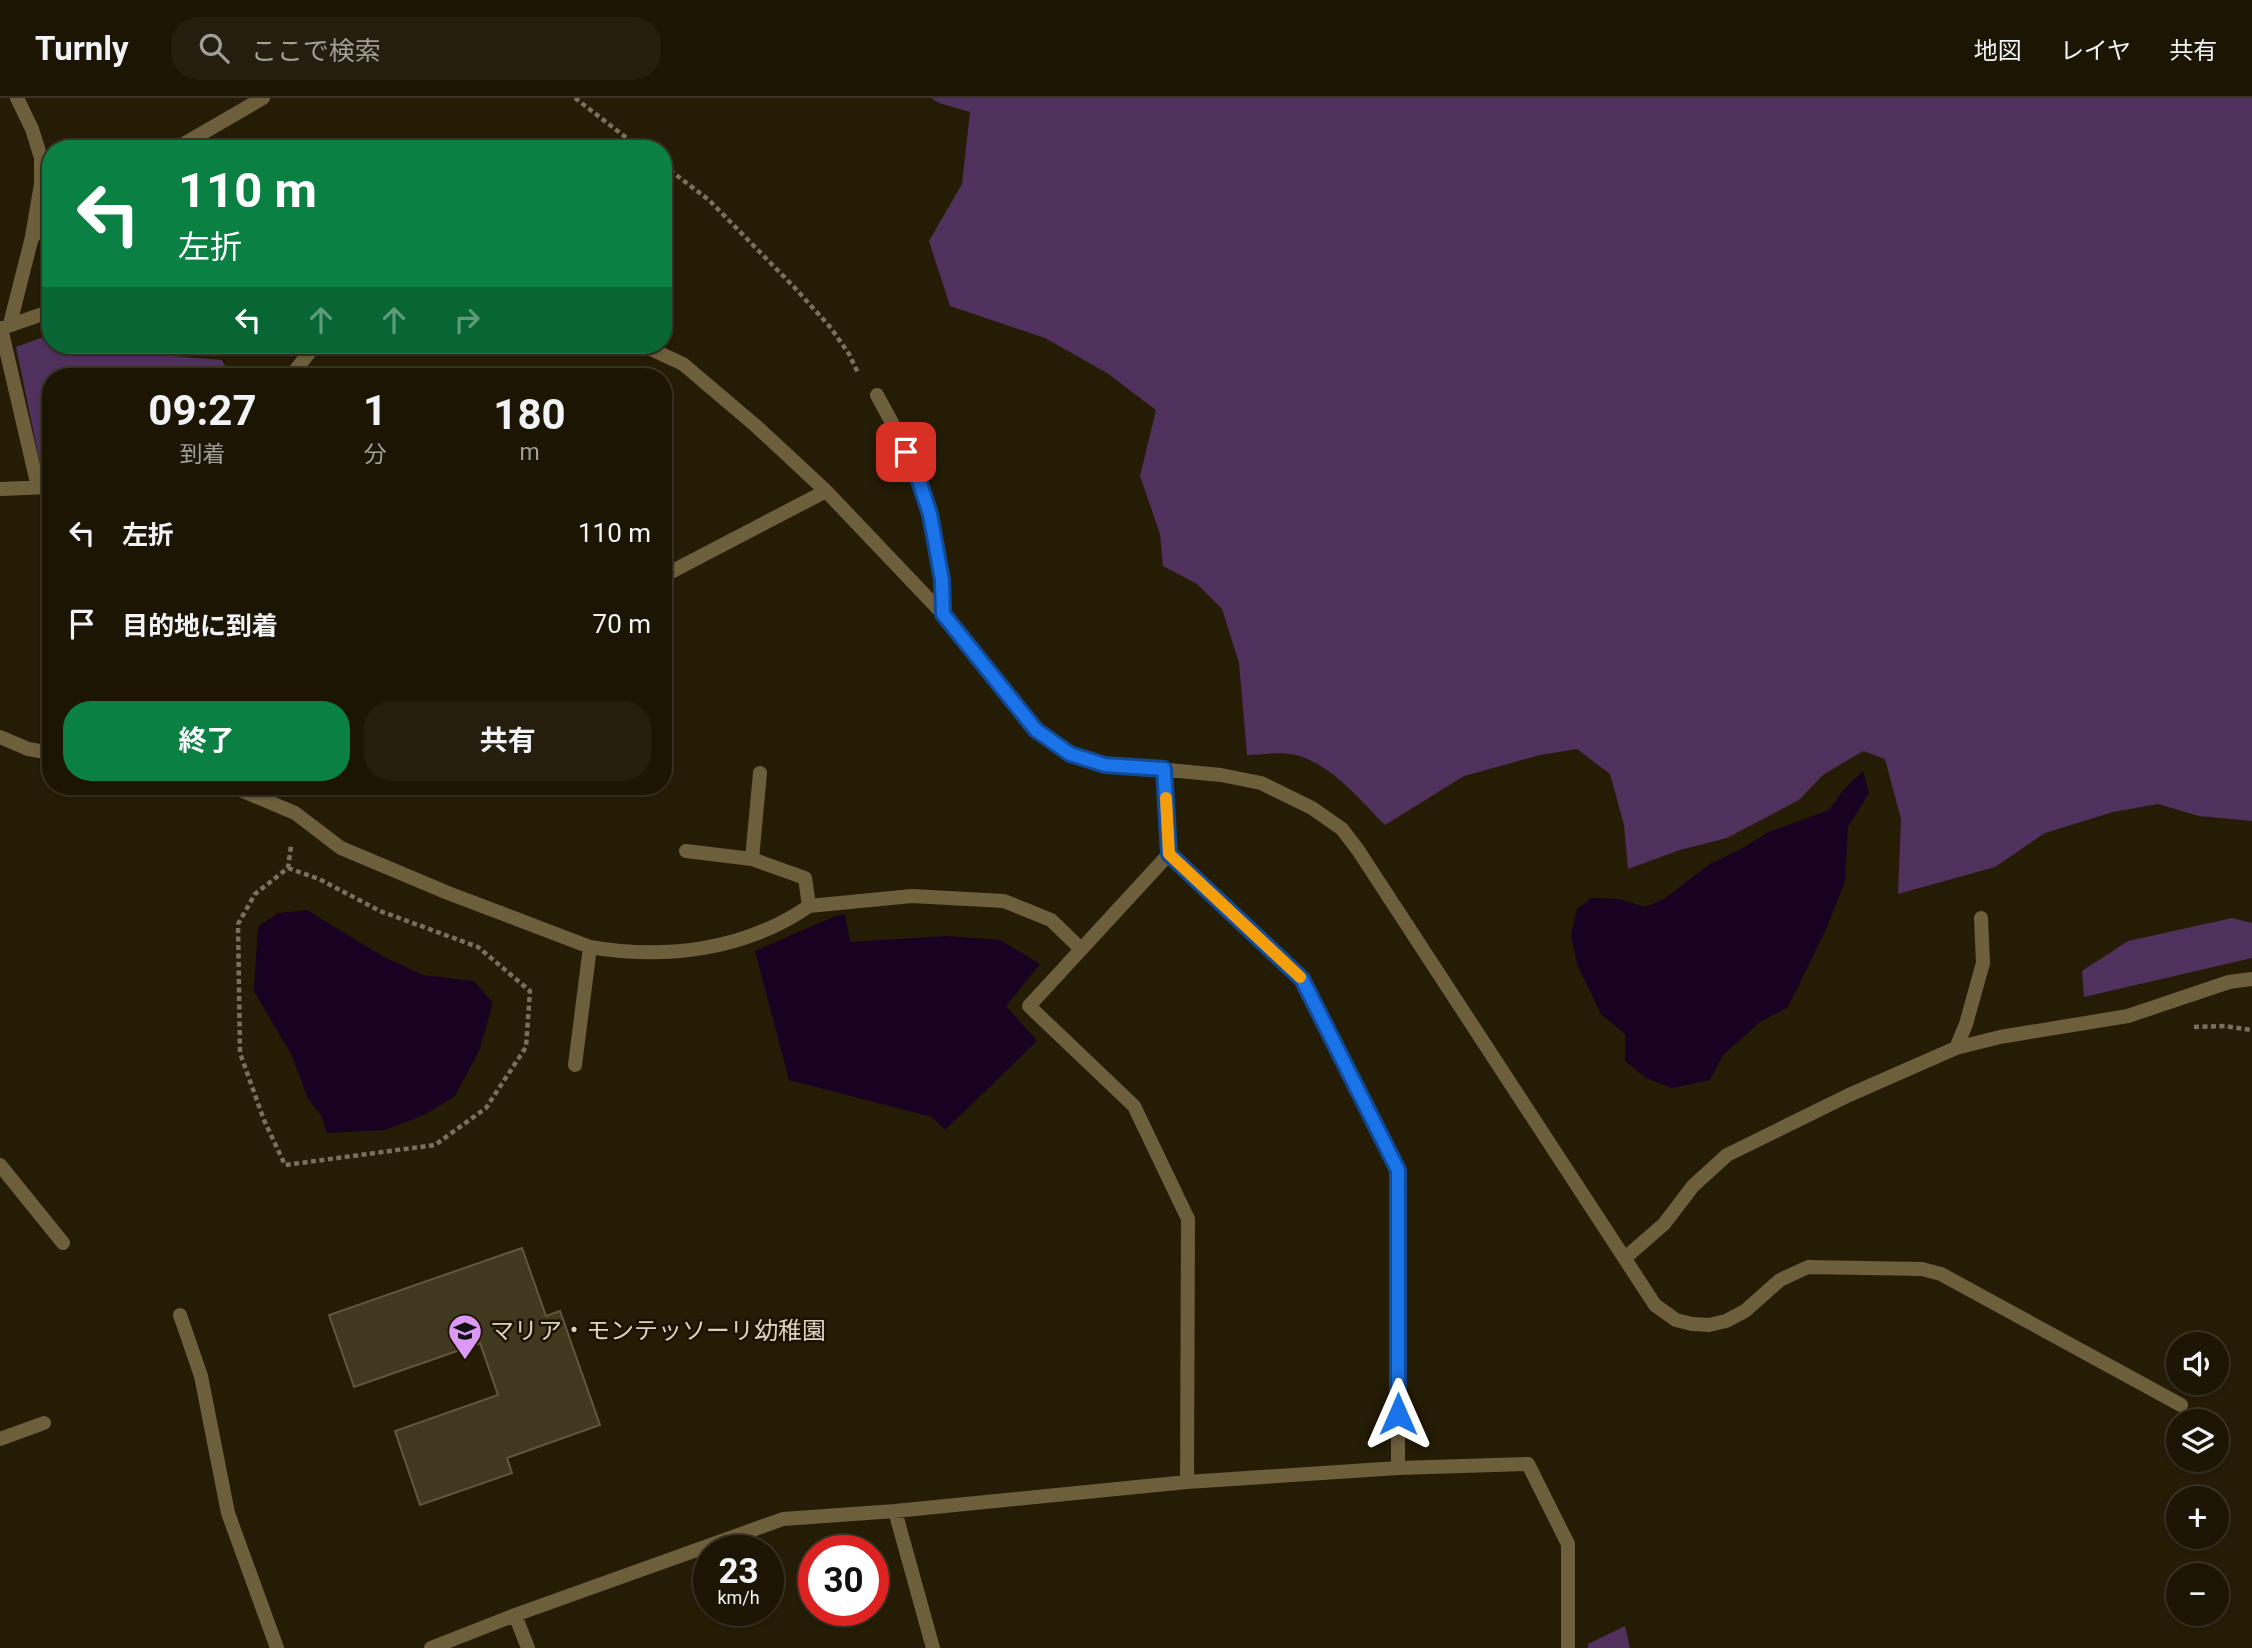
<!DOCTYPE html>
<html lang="ja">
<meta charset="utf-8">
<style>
:root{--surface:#1c1504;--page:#251e0e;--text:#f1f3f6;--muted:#a09f9a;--line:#3a3426;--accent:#0b8043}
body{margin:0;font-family:Roboto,"Noto Sans JP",sans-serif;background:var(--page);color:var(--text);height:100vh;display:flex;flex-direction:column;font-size:26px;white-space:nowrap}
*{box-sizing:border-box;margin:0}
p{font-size:23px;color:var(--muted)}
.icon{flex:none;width:38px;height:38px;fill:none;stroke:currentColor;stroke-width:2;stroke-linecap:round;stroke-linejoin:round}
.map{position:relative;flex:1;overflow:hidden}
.sheet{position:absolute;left:42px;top:270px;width:630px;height:427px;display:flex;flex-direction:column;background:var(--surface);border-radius:28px;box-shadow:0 2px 5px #0004,0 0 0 2px var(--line)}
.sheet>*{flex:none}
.guide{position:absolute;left:42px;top:42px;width:630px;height:214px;border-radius:28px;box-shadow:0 2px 5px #0004,0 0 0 2px var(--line);background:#0b8043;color:#fff;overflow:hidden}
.tools{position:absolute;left:2166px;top:1234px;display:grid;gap:14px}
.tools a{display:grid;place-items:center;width:63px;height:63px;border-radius:50%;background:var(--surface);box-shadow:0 2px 5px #0004,0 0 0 2px var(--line);font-size:35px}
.speed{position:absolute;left:693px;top:1437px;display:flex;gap:14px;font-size:35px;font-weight:700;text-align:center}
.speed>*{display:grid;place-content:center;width:91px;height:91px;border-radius:50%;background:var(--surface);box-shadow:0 2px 5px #0004,0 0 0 2px var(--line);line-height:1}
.speed small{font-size:18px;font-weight:400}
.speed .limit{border:10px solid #d22;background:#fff;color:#111}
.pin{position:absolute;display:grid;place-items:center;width:60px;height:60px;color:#fff;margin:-30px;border-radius:14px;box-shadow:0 4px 10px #0006}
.me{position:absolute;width:77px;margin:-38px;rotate:0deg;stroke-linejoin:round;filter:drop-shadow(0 0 5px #0008)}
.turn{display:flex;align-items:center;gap:24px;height:147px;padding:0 21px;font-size:32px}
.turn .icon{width:91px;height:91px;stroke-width:2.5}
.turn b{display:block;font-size:49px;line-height:60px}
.lanes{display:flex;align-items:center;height:66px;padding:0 21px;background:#0003;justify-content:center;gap:35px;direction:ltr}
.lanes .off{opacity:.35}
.eta{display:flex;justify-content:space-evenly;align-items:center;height:119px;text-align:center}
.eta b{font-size:42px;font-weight:700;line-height:49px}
.cta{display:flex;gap:14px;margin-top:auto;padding:14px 21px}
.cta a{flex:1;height:80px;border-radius:28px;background:var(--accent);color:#fff;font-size:28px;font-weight:700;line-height:80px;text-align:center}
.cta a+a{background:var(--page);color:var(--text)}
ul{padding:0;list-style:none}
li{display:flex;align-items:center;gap:21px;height:91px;padding:0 21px}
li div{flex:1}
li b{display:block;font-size:26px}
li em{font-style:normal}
header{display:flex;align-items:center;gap:42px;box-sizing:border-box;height:98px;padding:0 35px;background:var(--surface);border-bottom:2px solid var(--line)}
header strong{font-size:33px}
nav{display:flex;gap:38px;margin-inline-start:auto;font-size:24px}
.search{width:490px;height:63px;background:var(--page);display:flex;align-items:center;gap:18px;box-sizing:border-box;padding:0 24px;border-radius:28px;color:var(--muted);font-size:26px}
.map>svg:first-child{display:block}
</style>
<header>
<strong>Turnly</strong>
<div class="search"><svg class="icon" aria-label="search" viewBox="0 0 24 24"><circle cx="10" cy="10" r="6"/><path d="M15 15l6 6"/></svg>ここで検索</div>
<nav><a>地図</a><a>レイヤ</a><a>共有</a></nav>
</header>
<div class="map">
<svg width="2252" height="1550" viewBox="0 0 2252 1550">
<rect width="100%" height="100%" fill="#251c05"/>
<path fill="#50305d" d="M 931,0 L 2252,0 L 2252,723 L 2199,718 L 2158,706 L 2113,714 L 2045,735 L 1995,769 L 1898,796 L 1901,721 L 1885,661 L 1863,653 L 1823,677 L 1799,702 L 1727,740 L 1680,752 L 1628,771 L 1624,727 L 1610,676 L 1577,651 L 1540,657 L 1464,678 L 1385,727 C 1359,701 1332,667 1296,657 C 1281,653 1262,657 1247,657 L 1239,565 L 1222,511 L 1197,486 L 1163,468 L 1160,436 L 1140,378 L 1156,312 L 1107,275 L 1045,240 L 950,208 L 929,143 L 962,86 L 970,14 L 939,5 Z
M 51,236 L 51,247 L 125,247 L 147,256 L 222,262 L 230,278 L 51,278 L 51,375 L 42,375 L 16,249 Z
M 2232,820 L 2252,825 L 2252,860 L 2084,899 L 2082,873 L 2128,843 Z
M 1625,1528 L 1630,1550 L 1588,1550 L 1588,1546 Z"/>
<path fill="#180121" d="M 1863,673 L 1869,695 L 1848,729 L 1845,783 L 1827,829 L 1788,909 L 1760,924 L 1723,957 L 1710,982 L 1672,990 L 1646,980 L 1625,963 L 1625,936 L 1601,916 L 1577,866 L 1571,836 L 1577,811 L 1591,800 L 1619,801 L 1645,809 L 1664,801 L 1710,766 L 1739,752 L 1769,734 L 1829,712 L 1844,691 Z
M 307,812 L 382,858 L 423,877 L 474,883 L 493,905 L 479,953 L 455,998 L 424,1017 L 385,1032 L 327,1035 L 321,1017 L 308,1001 L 292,958 L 254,893 L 258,829 L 278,815 Z
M 845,816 L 850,844 L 946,838 L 1000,842 L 1040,866 L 1006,908 L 1037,943 L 945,1032 L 932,1019 L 789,982 L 755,853 L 833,819 Z"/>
<path fill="#413820" stroke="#61573e" stroke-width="2" d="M 522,1150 L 546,1218 L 560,1213 L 600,1327 L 507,1360 L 512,1375 L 420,1407 L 395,1333 L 498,1297 L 480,1245 L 354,1289 L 329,1217 Z"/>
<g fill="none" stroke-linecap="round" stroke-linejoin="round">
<path stroke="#78705e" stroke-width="4.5" stroke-dasharray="5 3.5" stroke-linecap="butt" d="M 575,0 L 641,51
M 663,67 L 709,102 L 795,190 L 831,230 L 849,256 L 858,275
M 288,770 L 319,781 L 380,813 L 478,849 L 530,893 L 526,949 L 486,1010 L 435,1047 L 285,1067 L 264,1022 L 240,955 L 238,826 L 255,796 L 288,770 L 291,748
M 2194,929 L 2225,928 L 2252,932"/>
<path stroke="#6d5f3c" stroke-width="14" d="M 1,230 L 38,389
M 0,391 L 51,389
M 752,761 L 760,675
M 809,808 L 912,798 L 1004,803 L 1051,822 L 1081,851
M 590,849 C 665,862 746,852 809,808 L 805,780 L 752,761 L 686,753
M 0,1067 L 63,1145"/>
<path stroke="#6d5f3c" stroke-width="14" d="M 175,51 L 263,0
M 32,139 L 51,125
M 10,226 L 32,139 L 41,86 L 41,60 L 32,31 L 17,0
M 0,231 L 51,213
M 642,247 L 683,266 L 756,328 L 826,393 L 943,516 L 1036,632 L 1070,656 L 1105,666 L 1221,677 L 1261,685 L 1312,710 L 1342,731 L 1358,752 L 1655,1207 L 1676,1222 L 1692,1226 L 1709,1227 L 1726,1223 L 1745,1213 L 1780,1182 L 1808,1169 L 1922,1171 L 1941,1176 L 2181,1307
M 291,278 L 312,251 L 311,247
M 877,297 C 890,322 906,347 916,374 C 934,418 941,469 943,516
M 663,478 L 826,393
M 0,639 L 28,651 L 51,655
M 1164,671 L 1169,756 L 1302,881 L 1398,1072 L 1398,1370
M 231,688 L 295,715 L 341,750 L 448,795 L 590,849 L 575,967
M 1169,756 L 1029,908 L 1134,1008 L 1188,1121 L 1187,1384
M 1956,950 L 1966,926 L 1983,865 L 1981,820
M 1625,1160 L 1664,1126 L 1693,1088 L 1727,1057 L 1849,997 L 1956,950 L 2000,939 L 2128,918 L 2229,884 L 2252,881
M 180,1217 L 201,1278 L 228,1415 L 277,1550
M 0,1341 L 44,1325
M 895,1413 L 933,1550
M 515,1517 L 528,1550
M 431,1550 L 515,1517 L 783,1421 L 895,1413 L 1187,1384 L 1398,1370 L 1528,1366 L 1568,1446 L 1568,1550"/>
</g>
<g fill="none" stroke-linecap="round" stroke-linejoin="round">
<g stroke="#114b97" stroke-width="18">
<path id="route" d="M 906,354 L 916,374 L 930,416 L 942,482 L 943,516 L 1036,632 L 1070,656 L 1105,667 L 1164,671 L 1169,756 L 1302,881 L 1398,1072 L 1398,1316"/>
</g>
<use href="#route" stroke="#1a73e8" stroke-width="12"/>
<path stroke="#f59e0b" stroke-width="12" d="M 1166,700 L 1169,756 L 1300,879"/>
</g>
<defs>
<g id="school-pin" transform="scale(1.75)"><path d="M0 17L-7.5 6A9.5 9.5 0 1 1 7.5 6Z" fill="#db99f5" stroke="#1b1300"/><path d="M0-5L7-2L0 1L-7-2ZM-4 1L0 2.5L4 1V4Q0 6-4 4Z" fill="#111"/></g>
</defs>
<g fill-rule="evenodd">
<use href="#school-pin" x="465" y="1233"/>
</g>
<g text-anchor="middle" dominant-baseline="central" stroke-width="5" stroke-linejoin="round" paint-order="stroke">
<g font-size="24" fill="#d9d3c5" stroke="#1b1300" text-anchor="start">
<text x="490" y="1233">マリア・モンテッソーリ幼稚園</text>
</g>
</g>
</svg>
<div class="tools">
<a><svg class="icon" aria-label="sound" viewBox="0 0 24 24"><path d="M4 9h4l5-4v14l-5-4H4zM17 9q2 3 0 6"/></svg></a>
<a><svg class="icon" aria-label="layers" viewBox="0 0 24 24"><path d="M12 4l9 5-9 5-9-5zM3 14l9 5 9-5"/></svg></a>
<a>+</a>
<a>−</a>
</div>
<div class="speed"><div>23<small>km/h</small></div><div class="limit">30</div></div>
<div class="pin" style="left:906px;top:354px;background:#d93025"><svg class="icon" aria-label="arrive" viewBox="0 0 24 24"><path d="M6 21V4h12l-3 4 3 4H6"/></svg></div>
<svg class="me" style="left:1398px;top:1316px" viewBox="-20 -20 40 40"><path d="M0-17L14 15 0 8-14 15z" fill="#1a73e8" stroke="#fff" stroke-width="4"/></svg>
<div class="guide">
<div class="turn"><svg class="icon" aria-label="left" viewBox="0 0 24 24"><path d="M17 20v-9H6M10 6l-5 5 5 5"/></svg><div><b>110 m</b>左折</div></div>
<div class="lanes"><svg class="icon" aria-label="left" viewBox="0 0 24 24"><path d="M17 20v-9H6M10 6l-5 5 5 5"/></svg><svg class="icon off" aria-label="ahead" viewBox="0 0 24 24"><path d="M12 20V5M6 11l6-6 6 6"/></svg><svg class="icon off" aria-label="ahead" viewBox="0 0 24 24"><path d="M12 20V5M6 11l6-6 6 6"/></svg><svg class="icon off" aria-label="right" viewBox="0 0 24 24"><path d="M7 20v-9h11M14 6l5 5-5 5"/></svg></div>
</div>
<section class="sheet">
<div class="eta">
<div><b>09:27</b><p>到着</p></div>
<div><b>1</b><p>分</p></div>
<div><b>180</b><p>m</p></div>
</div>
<ul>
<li><svg class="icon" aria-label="left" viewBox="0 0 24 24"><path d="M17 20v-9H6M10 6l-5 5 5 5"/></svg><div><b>左折</b></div><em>110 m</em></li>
<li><svg class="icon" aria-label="arrive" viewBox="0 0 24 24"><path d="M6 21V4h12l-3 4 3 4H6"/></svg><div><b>目的地に到着</b></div><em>70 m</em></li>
</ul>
<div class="cta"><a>終了</a><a>共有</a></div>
</section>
</div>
